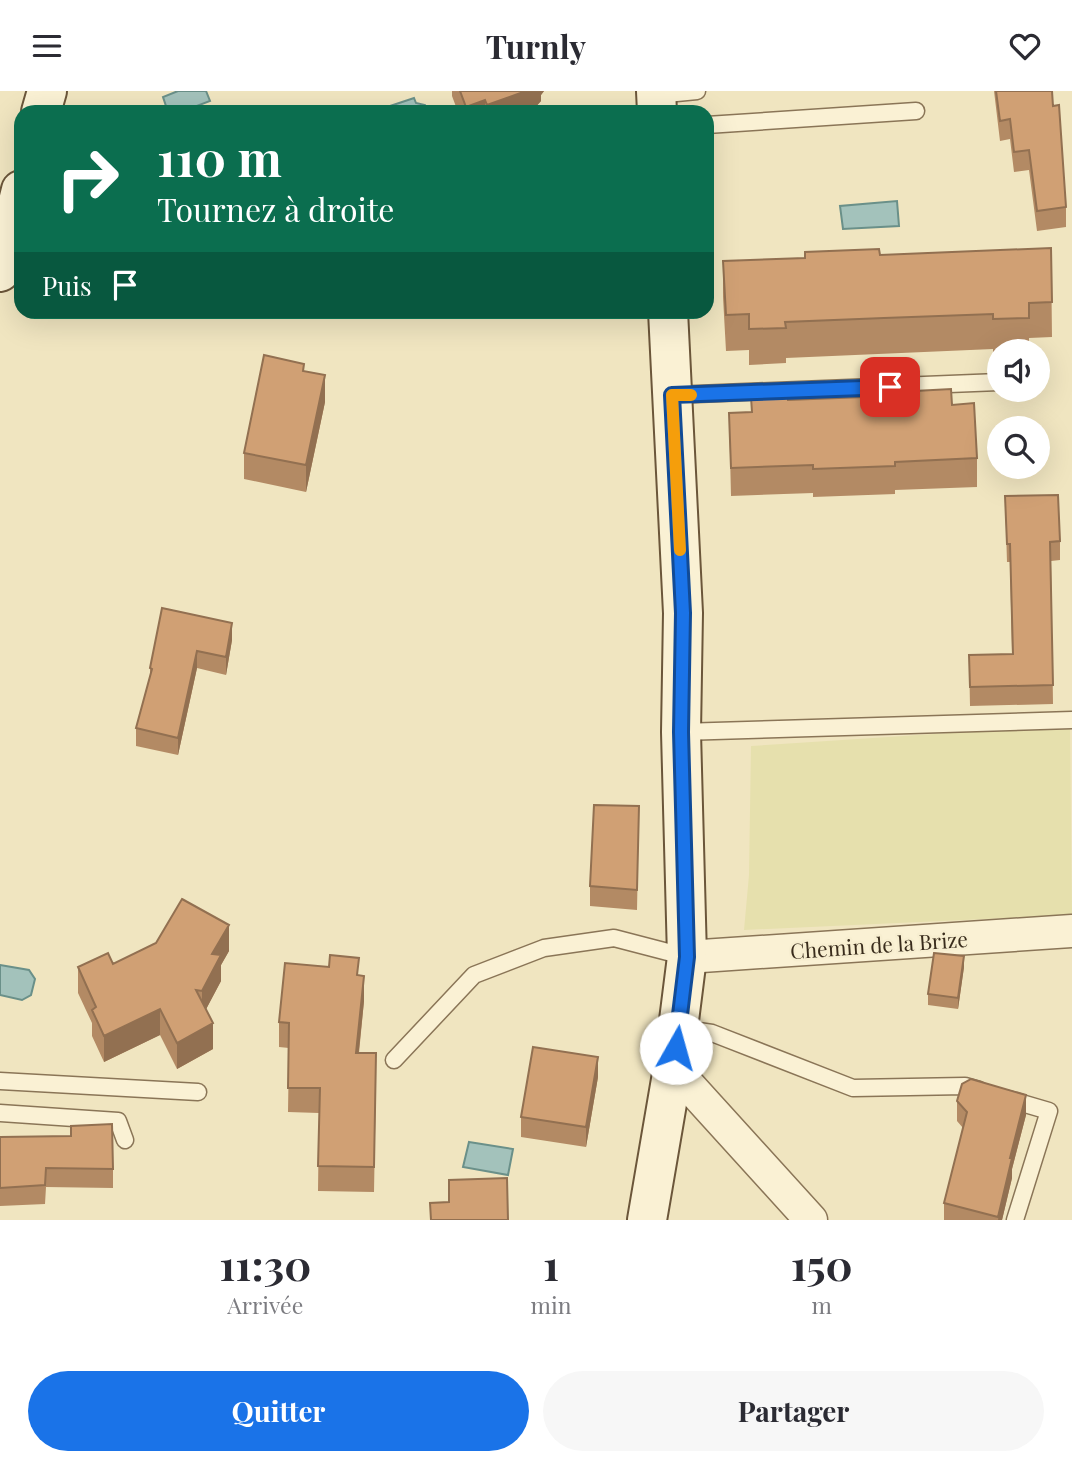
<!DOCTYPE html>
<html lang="fr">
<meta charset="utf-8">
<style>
:root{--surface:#fff;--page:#f7f7f7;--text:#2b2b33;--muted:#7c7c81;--accent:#1a73e8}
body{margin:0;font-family:"Playfair Display",serif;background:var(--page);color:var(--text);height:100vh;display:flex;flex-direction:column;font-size:26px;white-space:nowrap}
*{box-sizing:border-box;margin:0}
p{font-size:23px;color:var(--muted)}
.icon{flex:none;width:38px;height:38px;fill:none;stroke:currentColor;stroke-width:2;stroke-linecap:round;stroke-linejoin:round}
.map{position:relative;height:1129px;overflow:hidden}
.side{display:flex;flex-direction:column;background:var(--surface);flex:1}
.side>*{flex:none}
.banner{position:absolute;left:14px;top:14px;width:700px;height:214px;border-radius:21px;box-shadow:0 7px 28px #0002;background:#0b6e4f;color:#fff;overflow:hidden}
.fabs{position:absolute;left:987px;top:248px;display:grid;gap:14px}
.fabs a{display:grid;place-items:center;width:63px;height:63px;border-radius:50%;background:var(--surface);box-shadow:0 7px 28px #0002;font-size:35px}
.pin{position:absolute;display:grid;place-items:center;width:60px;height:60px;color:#fff;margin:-30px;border-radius:14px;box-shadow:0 4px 10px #0006}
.me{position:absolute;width:77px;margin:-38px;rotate:7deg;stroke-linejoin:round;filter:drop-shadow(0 0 5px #0008)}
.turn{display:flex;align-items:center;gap:24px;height:147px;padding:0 28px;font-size:32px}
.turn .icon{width:91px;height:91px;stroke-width:2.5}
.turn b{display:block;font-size:49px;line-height:60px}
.then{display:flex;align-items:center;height:66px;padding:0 28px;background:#0003;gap:14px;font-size:26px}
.eta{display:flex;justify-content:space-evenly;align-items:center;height:119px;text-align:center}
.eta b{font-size:42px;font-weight:700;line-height:49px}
.action{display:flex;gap:14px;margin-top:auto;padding:14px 28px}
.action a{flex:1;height:80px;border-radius:42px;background:var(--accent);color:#fff;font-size:28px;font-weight:700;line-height:80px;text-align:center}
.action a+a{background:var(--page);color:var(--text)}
header{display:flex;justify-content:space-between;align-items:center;height:91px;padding:0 28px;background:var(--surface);font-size:32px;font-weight:700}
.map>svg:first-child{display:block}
</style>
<header><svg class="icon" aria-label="menu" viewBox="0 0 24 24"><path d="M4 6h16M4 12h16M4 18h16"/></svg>Turnly<svg class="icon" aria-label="heart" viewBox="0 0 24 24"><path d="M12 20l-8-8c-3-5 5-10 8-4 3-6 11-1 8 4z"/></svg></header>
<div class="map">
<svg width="1072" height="1129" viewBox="0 0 1072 1129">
<rect width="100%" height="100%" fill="#f0e5c0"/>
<path fill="#e6e0ad" d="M 1070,634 L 1072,824 L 744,839 L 749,784 L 751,655 Z"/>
<path fill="#a3c2bb" stroke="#6a9089" stroke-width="2" d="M 178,0 L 206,0 L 210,10 L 181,21 L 168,21 L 163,6 Z
M 414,7 L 416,12 L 425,14 L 427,21 L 372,21 Z
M 897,110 L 899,135 L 843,138 L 840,115 Z
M 0,874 L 29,879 L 35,888 L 31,904 L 22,909 L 0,904 Z
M 469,1051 L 513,1058 L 508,1084 L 463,1076 Z"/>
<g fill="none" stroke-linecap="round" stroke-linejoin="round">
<g stroke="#8a7557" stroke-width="19">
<path id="lane" d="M 656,4 L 697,0
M 707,34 L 916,20
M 672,304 L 999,291
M 681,641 L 1072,629
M 678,937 L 712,942 L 853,997 L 965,995 L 979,999
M 394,969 L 474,884 L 544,857 L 614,847 L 687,866
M 0,990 L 198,1001
M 1008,1008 L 1049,1020 L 1015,1129
M 0,1022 L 118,1030 L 125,1049"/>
</g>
<g stroke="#8a7557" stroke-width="35">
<path id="street" d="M 687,866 L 1072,840
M 673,977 L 811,1129"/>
</g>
<g stroke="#6b563a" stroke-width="42">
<path id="secondary" d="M 656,0 L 657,21
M 41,21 L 47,0
M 0,181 L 21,99
M 647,1129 L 673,977 L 687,866 L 681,641 L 683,522 L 668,220"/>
</g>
<use href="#lane" stroke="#faf1d4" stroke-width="16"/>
<use href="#street" stroke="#faf1d4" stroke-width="32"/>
<use href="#secondary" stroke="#faf1d4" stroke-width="38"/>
</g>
<path fill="#b38a64" d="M 452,0 L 544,0 L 541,4 L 541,10 L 531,21 L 458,21 L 452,5 Z
M 994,0 L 1038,0 L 1053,15 L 1066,116 L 1066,136 L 1037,140 L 1029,79 L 1014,81 L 1010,48 L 1000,50 Z
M 1051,157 L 1052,246 L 1029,247 L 1029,261 L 999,261 L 999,264 L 993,264 L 993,258 L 786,267 L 786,272 L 749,274 L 749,259 L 726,260 L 723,206 L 723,170 Z
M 304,280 L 325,311 L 306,401 L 244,388 L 244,362 Z
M 751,306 L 788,309 L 952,314 L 977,367 L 977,396 L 895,399 L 895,403 L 813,406 L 813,402 L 731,405 L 729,322 L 751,321 Z
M 1005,405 L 1060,450 L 1060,469 L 1051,470 L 1053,613 L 970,615 L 969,564 L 1012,563 L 1010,471 L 1007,471 Z
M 162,517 L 232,549 L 226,584 L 197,577 L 178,664 L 136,655 L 136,637 L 150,587 L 150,577 Z
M 639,715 L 637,819 L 590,815 L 590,795 Z
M 229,860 L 221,874 L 221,890 L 206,918 L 213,958 L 177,978 L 160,944 L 104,971 L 92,945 L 92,932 L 78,902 L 78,876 Z
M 964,876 L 958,918 L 928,914 L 928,903 Z
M 359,884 L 364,910 L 359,962 L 376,987 L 374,1101 L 318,1100 L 319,1022 L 288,1021 L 289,957 L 279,956 L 279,931 Z
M 598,986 L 586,1056 L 521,1046 L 521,1026 Z
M 957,1010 L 1026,1024 L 1012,1078 L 1012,1087 L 1002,1129 L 944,1129 L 944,1112 L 963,1037 L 957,1030 Z
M 0,1046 L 113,1078 L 113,1097 L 46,1096 L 45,1113 L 0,1115 Z"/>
<path fill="#927051" d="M 526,0 L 544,0 L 541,4 L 541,10 L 531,21 L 487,21 L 487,14 Z
M 485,9 L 485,21 L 466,21 L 466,16 Z
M 325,284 L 325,311 L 306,401 L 306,374 Z
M 232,532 L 232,549 L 226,584 L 226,566 Z
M 197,560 L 197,577 L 178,664 L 178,647 Z
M 229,834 L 229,860 L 221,874 L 221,890 L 202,926 L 202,900 L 212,863 Z
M 964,865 L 964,876 L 958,918 L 958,907 Z
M 364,885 L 364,910 L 356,987 L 356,962 Z
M 160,918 L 160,944 L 104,971 L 104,945 Z
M 213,932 L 213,958 L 177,978 L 177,952 Z
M 598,966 L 598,986 L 586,1056 L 586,1036 Z
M 1026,1004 L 1026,1024 L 1012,1078 L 1012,1087 L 1002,1129 L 998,1129 L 1010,1067 Z"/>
<path fill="#d0a074" stroke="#927051" stroke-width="2" d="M 460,0 L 526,0 L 487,14 L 485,9 L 466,16 Z
M 996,0 L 1052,0 L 1053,15 L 1059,14 L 1066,116 L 1037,120 L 1029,59 L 1014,61 L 1010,28 L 1000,30 Z
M 1051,157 L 1052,211 L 1029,212 L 1029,227 L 993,228 L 993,223 L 884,227 L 785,231 L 786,237 L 749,238 L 749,223 L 726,224 L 723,170 L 805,167 L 805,161 L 879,158 L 880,164 Z
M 264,264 L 304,273 L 303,280 L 325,284 L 306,374 L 244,362 Z
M 951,298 L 952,314 L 974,312 L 977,367 L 895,371 L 895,375 L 813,378 L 813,374 L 731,377 L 729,322 L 752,321 L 751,306 L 788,305 L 788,309 L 915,304 L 915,300 Z
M 1058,404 L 1060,450 L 1050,451 L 1053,594 L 970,596 L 969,564 L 1013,563 L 1010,453 L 1007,453 L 1005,405 Z
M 162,517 L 232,532 L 226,566 L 197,560 L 178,647 L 136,637 L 152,578 L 150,577 Z
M 594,714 L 639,715 L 637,799 L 590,795 Z
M 182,808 L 229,834 L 212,863 L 221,864 L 202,900 L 196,899 L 213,932 L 177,952 L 160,918 L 104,945 L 92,919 L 96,916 L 78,876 L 108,862 L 113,873 L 156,852 Z
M 934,862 L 964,865 L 958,907 L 928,903 Z
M 330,864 L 359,867 L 357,884 L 364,885 L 356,962 L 376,962 L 374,1076 L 318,1075 L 320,997 L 288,997 L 289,932 L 279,931 L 285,872 L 329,876 Z
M 533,956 L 598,966 L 586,1036 L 521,1026 Z
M 971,988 L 1026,1004 L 1010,1067 L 1012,1067 L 998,1126 L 944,1112 L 967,1021 L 957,1010 L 962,993 Z
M 112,1033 L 113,1078 L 46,1077 L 45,1094 L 0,1097 L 0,1046 L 71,1045 L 71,1035 Z
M 507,1087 L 508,1129 L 431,1129 L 430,1112 L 449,1111 L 449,1089 Z"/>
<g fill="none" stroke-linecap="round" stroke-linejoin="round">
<g stroke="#114b97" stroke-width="18">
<path id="route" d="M 676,957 L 687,866 L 681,641 L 683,522 L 672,304 L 890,296"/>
</g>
<use href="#route" stroke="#1a73e8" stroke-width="12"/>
<path stroke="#f59e0b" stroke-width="12" d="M 680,459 L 672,304 L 691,304"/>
</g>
<g text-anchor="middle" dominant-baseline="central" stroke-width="5" stroke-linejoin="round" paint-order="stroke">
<g font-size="21" fill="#392c1c" stroke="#f7eed0">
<text transform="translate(879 853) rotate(-4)">Chemin de la Brize</text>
</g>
</g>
</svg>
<div class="fabs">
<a><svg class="icon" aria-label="sound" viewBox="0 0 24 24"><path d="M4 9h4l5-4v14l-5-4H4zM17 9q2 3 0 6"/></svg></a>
<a><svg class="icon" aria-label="search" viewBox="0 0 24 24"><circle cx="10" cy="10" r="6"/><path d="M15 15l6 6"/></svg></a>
</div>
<div class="pin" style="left:890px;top:296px;background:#d93025"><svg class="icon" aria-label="arrive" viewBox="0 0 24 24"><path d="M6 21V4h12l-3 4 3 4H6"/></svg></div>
<svg class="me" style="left:676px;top:957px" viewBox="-20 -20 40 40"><circle r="19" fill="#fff"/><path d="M0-13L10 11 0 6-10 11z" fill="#1a73e8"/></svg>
<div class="banner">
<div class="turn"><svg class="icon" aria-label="right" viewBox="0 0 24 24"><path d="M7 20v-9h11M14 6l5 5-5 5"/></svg><div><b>110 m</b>Tournez à droite</div></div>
<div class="then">Puis<svg class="icon" aria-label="arrive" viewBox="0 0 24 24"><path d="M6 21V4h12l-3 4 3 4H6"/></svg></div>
</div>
</div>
<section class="side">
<div class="eta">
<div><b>11:30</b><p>Arrivée</p></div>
<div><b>1</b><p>min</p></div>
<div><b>150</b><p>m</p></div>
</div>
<div class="action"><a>Quitter</a><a>Partager</a></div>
</section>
